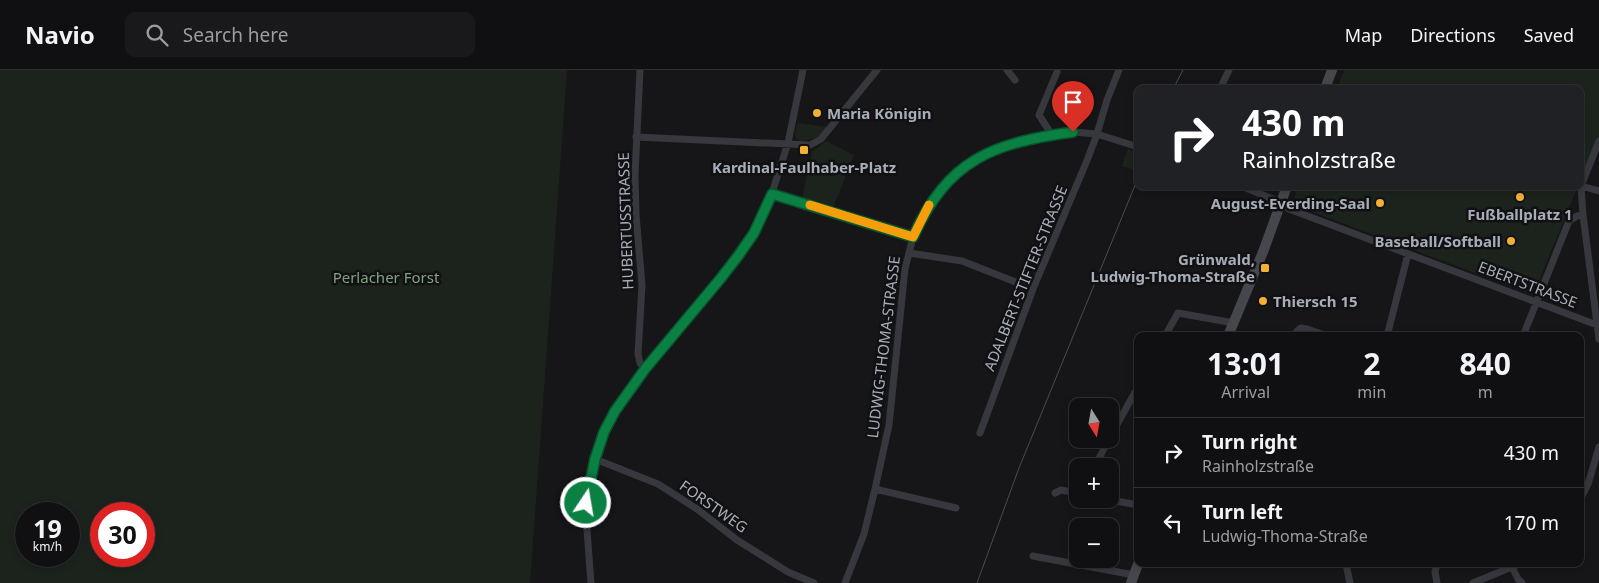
<!DOCTYPE html>
<meta charset="utf-8">
<style>
:root{--surface:#101012;--page:#19191b;--text:#f1f3f6;--muted:#9c9d9f;--line:#303032}
body{margin:0;font-family:"Noto Sans",sans-serif;background:var(--page);color:var(--text);height:100vh;display:flex;flex-direction:column;font-size:19px;white-space:nowrap}
*{box-sizing:border-box;margin:0}
p{font-size:16px;color:var(--muted)}
.icon{flex:none;width:28px;height:28px;fill:none;stroke:currentColor;stroke-width:2;stroke-linecap:round;stroke-linejoin:round}
.map{position:relative;flex:1;overflow:hidden}
.sheet{position:absolute;left:1134px;top:262px;width:450px;height:235px;display:flex;flex-direction:column;background:var(--surface);border-radius:10px;box-shadow:0 2px 8px #0003,0 0 0 1px var(--line)}
.sheet>*{flex:none}
.banner{position:absolute;left:1134px;top:15px;width:450px;height:105px;border-radius:10px;box-shadow:0 2px 8px #0003,0 0 0 1px var(--line);background:#202124;color:#fff;overflow:hidden}
.needle{width:32px;rotate:169deg}
.tools{position:absolute;left:1069px;top:328px;display:grid;gap:10px}
.tools a{display:grid;place-items:center;width:50px;height:50px;border-radius:10px;background:var(--surface);box-shadow:0 2px 8px #0003,0 0 0 1px var(--line);font-size:25px}
.speed{position:absolute;left:15px;top:432px;display:flex;gap:10px;font-size:25px;font-weight:700;text-align:center}
.speed>*{display:grid;place-content:center;width:65px;height:65px;border-radius:50%;background:var(--surface);box-shadow:0 2px 8px #0003,0 0 0 1px var(--line);line-height:1}
.speed small{font-size:12px;font-weight:400}
.speed .limit{border:8px solid #d22;background:#fff;color:#111}
.pin{position:absolute;display:grid;place-items:center;width:42px;height:42px;color:#fff;margin:-51px -21px;border-radius:50% 50% 50% 0;rotate:-45deg;box-shadow:0 0 5px #0007}
.pin .icon{rotate:45deg}
.me{position:absolute;width:55px;margin:-28px;rotate:12deg;stroke-linejoin:round;filter:drop-shadow(0 0 4px #0008)}
.turn{display:flex;align-items:center;gap:18px;height:105px;padding:0 25px;font-size:22px}
.turn .icon{width:65px;height:65px;stroke-width:2.5}
.turn b{display:block;font-size:35px;line-height:42px}
.eta{display:flex;justify-content:space-evenly;align-items:center;height:85px;text-align:center}
.eta b{font-size:30px;font-weight:700;line-height:35px}
ul{padding:0;list-style:none}
li{display:flex;align-items:center;gap:15px;height:70px;padding:0 25px;border-top:1px solid var(--line)}
li div{flex:1}
li b{display:block;font-size:19px}
li em{font-style:normal}
header{display:flex;align-items:center;gap:30px;box-sizing:border-box;height:70px;padding:0 25px;background:var(--surface);border-bottom:1px solid var(--line)}
header strong{font-size:24px}
nav{display:flex;gap:28px;margin-inline-start:auto;font-size:18px}
.search{width:350px;height:45px;background:var(--page);display:flex;align-items:center;gap:12px;box-sizing:border-box;padding:0 18px;border-radius:10px;color:var(--muted);font-size:19px}
.map>svg:first-child{display:block}
</style>
<header>
<strong>Navio</strong>
<div class="search"><svg class="icon" aria-label="search" viewBox="0 0 24 24"><circle cx="10" cy="10" r="6"/><path d="M15 15l6 6"/></svg>Search here</div>
<nav><a>Map</a><a>Directions</a><a>Saved</a></nav>
</header>
<div class="map">
<svg width="1599" height="513" viewBox="0 0 1599 513">
<rect width="100%" height="100%" fill="#161618"/>
<path fill="#1c231d" fill-rule="evenodd" d="M 0,0 L 567,0 L 530,513 L 0,513 ZM 26,444 L 69,444 L 69,486 L 26,486 ZM 101,444 L 144,444 L 144,486 L 101,486 Z
M 1344,0 L 1599,0 L 1599,65 L 1580,110 L 1580,19 L 1337,19 Z
M 798,53 L 826,57 L 827,59 C 820,67 811,70 801,71 L 796,68 L 795,64 Z
M 826,71 L 854,85 L 833,138 L 802,129 L 812,82 Z
M 1128,79 L 1137,83 L 1137,101 L 1122,96 Z
M 1299,116 L 1578,116 L 1533,225 L 1292,134 Z"/>
<g fill="none" stroke-linecap="round" stroke-linejoin="round">
<path stroke="#37383d" stroke-width="7" d="M 640,0 L 635,105 L 636,144 L 642,215 L 638,284 L 640,293 L 645,299
M 1007,0 L 1015,10
M 1220,19 L 1229,0
M 1052,65 L 1039,45 L 1057,2
M 636,67 L 810,75 L 821,69 L 877,0
M 1599,71 L 1581,116 L 1583,145 L 1599,269
M 1241,116 L 1275,130 L 1289,139 L 1597,255
M 1581,116 L 1599,121
M 772,123 L 913,167
M 909,183 L 962,191 L 1033,219
M 1165,266 L 1178,243 L 1234,253
M 1295,266 L 1297,261 L 1301,258 L 1307,259 L 1327,266
M 1387,266 L 1408,184
M 1523,266 L 1569,151 L 1577,146 L 1583,145
M 980,363 L 1033,219 L 1088,88 L 1097,64 L 1107,30 L 1119,0
M 1110,367 L 1138,317
M 595,389 L 658,414 L 697,439 L 737,470 L 788,502 L 814,513
M 1095,396 L 1109,369
M 875,419 L 956,438
M 1055,423 L 1061,420 L 1078,423
M 1105,429 L 1138,435
M 1580,430 L 1588,414 L 1599,377
M 1033,486 L 1134,505
M 1346,494 L 1350,513
M 1512,497 L 1518,509 L 1522,513
M 591,513 L 585,433 L 595,389 L 604,362 L 615,341 L 645,299 L 721,208 L 753,163 L 772,123 L 788,73 L 803,0
M 845,513 L 864,464 L 875,419 L 889,355 L 905,199 L 913,167 L 928,137 L 939,120 L 969,94 L 1005,75 L 1038,68 L 1073,62 L 1097,64 L 1138,77
M 1437,513 L 1435,502 L 1437,494
M 1473,513 L 1519,494"/>
<path stroke="#45474d" stroke-width="10" d="M 1325,19 L 1332,0
M 1228,266 L 1263,182 L 1287,116
M 1131,513 L 1138,494"/>
<path stroke="#4a4c52" stroke-width="1" d="M 1173,19 L 1183,0
M 977,513 L 1019,398 L 1138,108"/>
</g>
<g fill="none" stroke-linecap="round" stroke-linejoin="round">
<g stroke="#07532c" stroke-width="12">
<path id="route" d="M 586,433 L 595,389 L 604,362 L 615,341 L 645,299 L 721,208 L 738,186 L 754,163 L 772,124 L 913,167 C 948,89 993,73 1073,62"/>
</g>
<use href="#route" stroke="#0b8043" stroke-width="9"/>
<path stroke="#f59e0b" stroke-width="9" d="M 810,135 L 913,167 L 929,135"/>
</g>
<g fill="#f2b134" stroke="#111113" stroke-width="2">
<circle cx="817" cy="43" r="5"/>
<rect x="799" y="75" width="10" height="10" rx="2.5"/>
<circle cx="1520" cy="127" r="5"/>
<circle cx="1380" cy="133" r="5"/>
<circle cx="1511" cy="171" r="5"/>
<rect x="1260" y="193" width="10" height="10" rx="2.5"/>
<circle cx="1263" cy="231" r="5"/>
</g>
<g text-anchor="middle" dominant-baseline="central" stroke-width="5" stroke-linejoin="round" paint-order="stroke">
<g font-size="15" font-weight="bold" fill="#a8adb8" stroke="#111113" text-anchor="end">
<text x="827" y="43" text-anchor="start">Maria Königin</text>
<text x="804" y="97" text-anchor="middle">Kardinal-Faulhaber-Platz</text>
<text x="1370" y="133">August-Everding-Saal</text>
<text x="1520" y="144" text-anchor="middle">Fußballplatz 1</text>
<text x="1501" y="171">Baseball/Softball</text>
<text x="1255" y="189">Grünwald,<tspan x="1255" dy="17">Ludwig-Thoma-Straße</tspan></text>
<text x="1273" y="231" text-anchor="start">Thiersch 15</text>
</g>
<g font-size="15" fill="#a8adb8" stroke="#111113">
<text transform="translate(625 151) rotate(-92)">HUBERTUSSTRASSE</text>
<text transform="translate(1025 208) rotate(-68)">ADALBERT-STIFTER-STRASSE</text>
<text transform="translate(1528 214) rotate(21)">EBERTSTRASSE</text>
<text transform="translate(883 277) rotate(-83)">LUDWIG-THOMA-STRASSE</text>
<text transform="translate(714 436) rotate(35)">FORSTWEG</text>
</g>
<g font-size="15" fill="#7fa381" stroke="#111113">
<text x="386" y="207">Perlacher Forst</text>
</g>
</g>
</svg>
<div class="tools">
<a><svg class="needle" viewBox="-14 -14 28 28"><path d="M0-13l5 13h-10z" fill="#e53935"/><path d="M0 13l5-13h-10z" fill="#9c9d9f"/></svg></a>
<a>+</a>
<a>−</a>
</div>
<div class="speed"><div>19<small>km/h</small></div><div class="limit">30</div></div>
<div class="pin" style="left:1073px;top:62px;background:#d93025"><svg class="icon" aria-label="arrive" viewBox="0 0 24 24"><path d="M6 21V4h12l-3 4 3 4H6"/></svg></div>
<svg class="me" style="left:586px;top:433px" viewBox="-20 -20 40 40"><circle r="17" fill="#0b8043" stroke="#fff" stroke-width="3"/><path d="M0-11L8 9 0 5-8 9z" fill="#fff"/></svg>
<div class="banner">
<div class="turn"><svg class="icon" aria-label="right" viewBox="0 0 24 24"><path d="M7 20v-9h11M14 6l5 5-5 5"/></svg><div><b>430 m</b>Rainholzstraße</div></div>
</div>
<section class="sheet">
<div class="eta">
<div><b>13:01</b><p>Arrival</p></div>
<div><b>2</b><p>min</p></div>
<div><b>840</b><p>m</p></div>
</div>
<ul>
<li><svg class="icon" aria-label="right" viewBox="0 0 24 24"><path d="M7 20v-9h11M14 6l5 5-5 5"/></svg><div><b>Turn right</b><p>Rainholzstraße</p></div><em>430 m</em></li>
<li><svg class="icon" aria-label="left" viewBox="0 0 24 24"><path d="M17 20v-9H6M10 6l-5 5 5 5"/></svg><div><b>Turn left</b><p>Ludwig-Thoma-Straße</p></div><em>170 m</em></li>
</ul>
</section>
</div>
